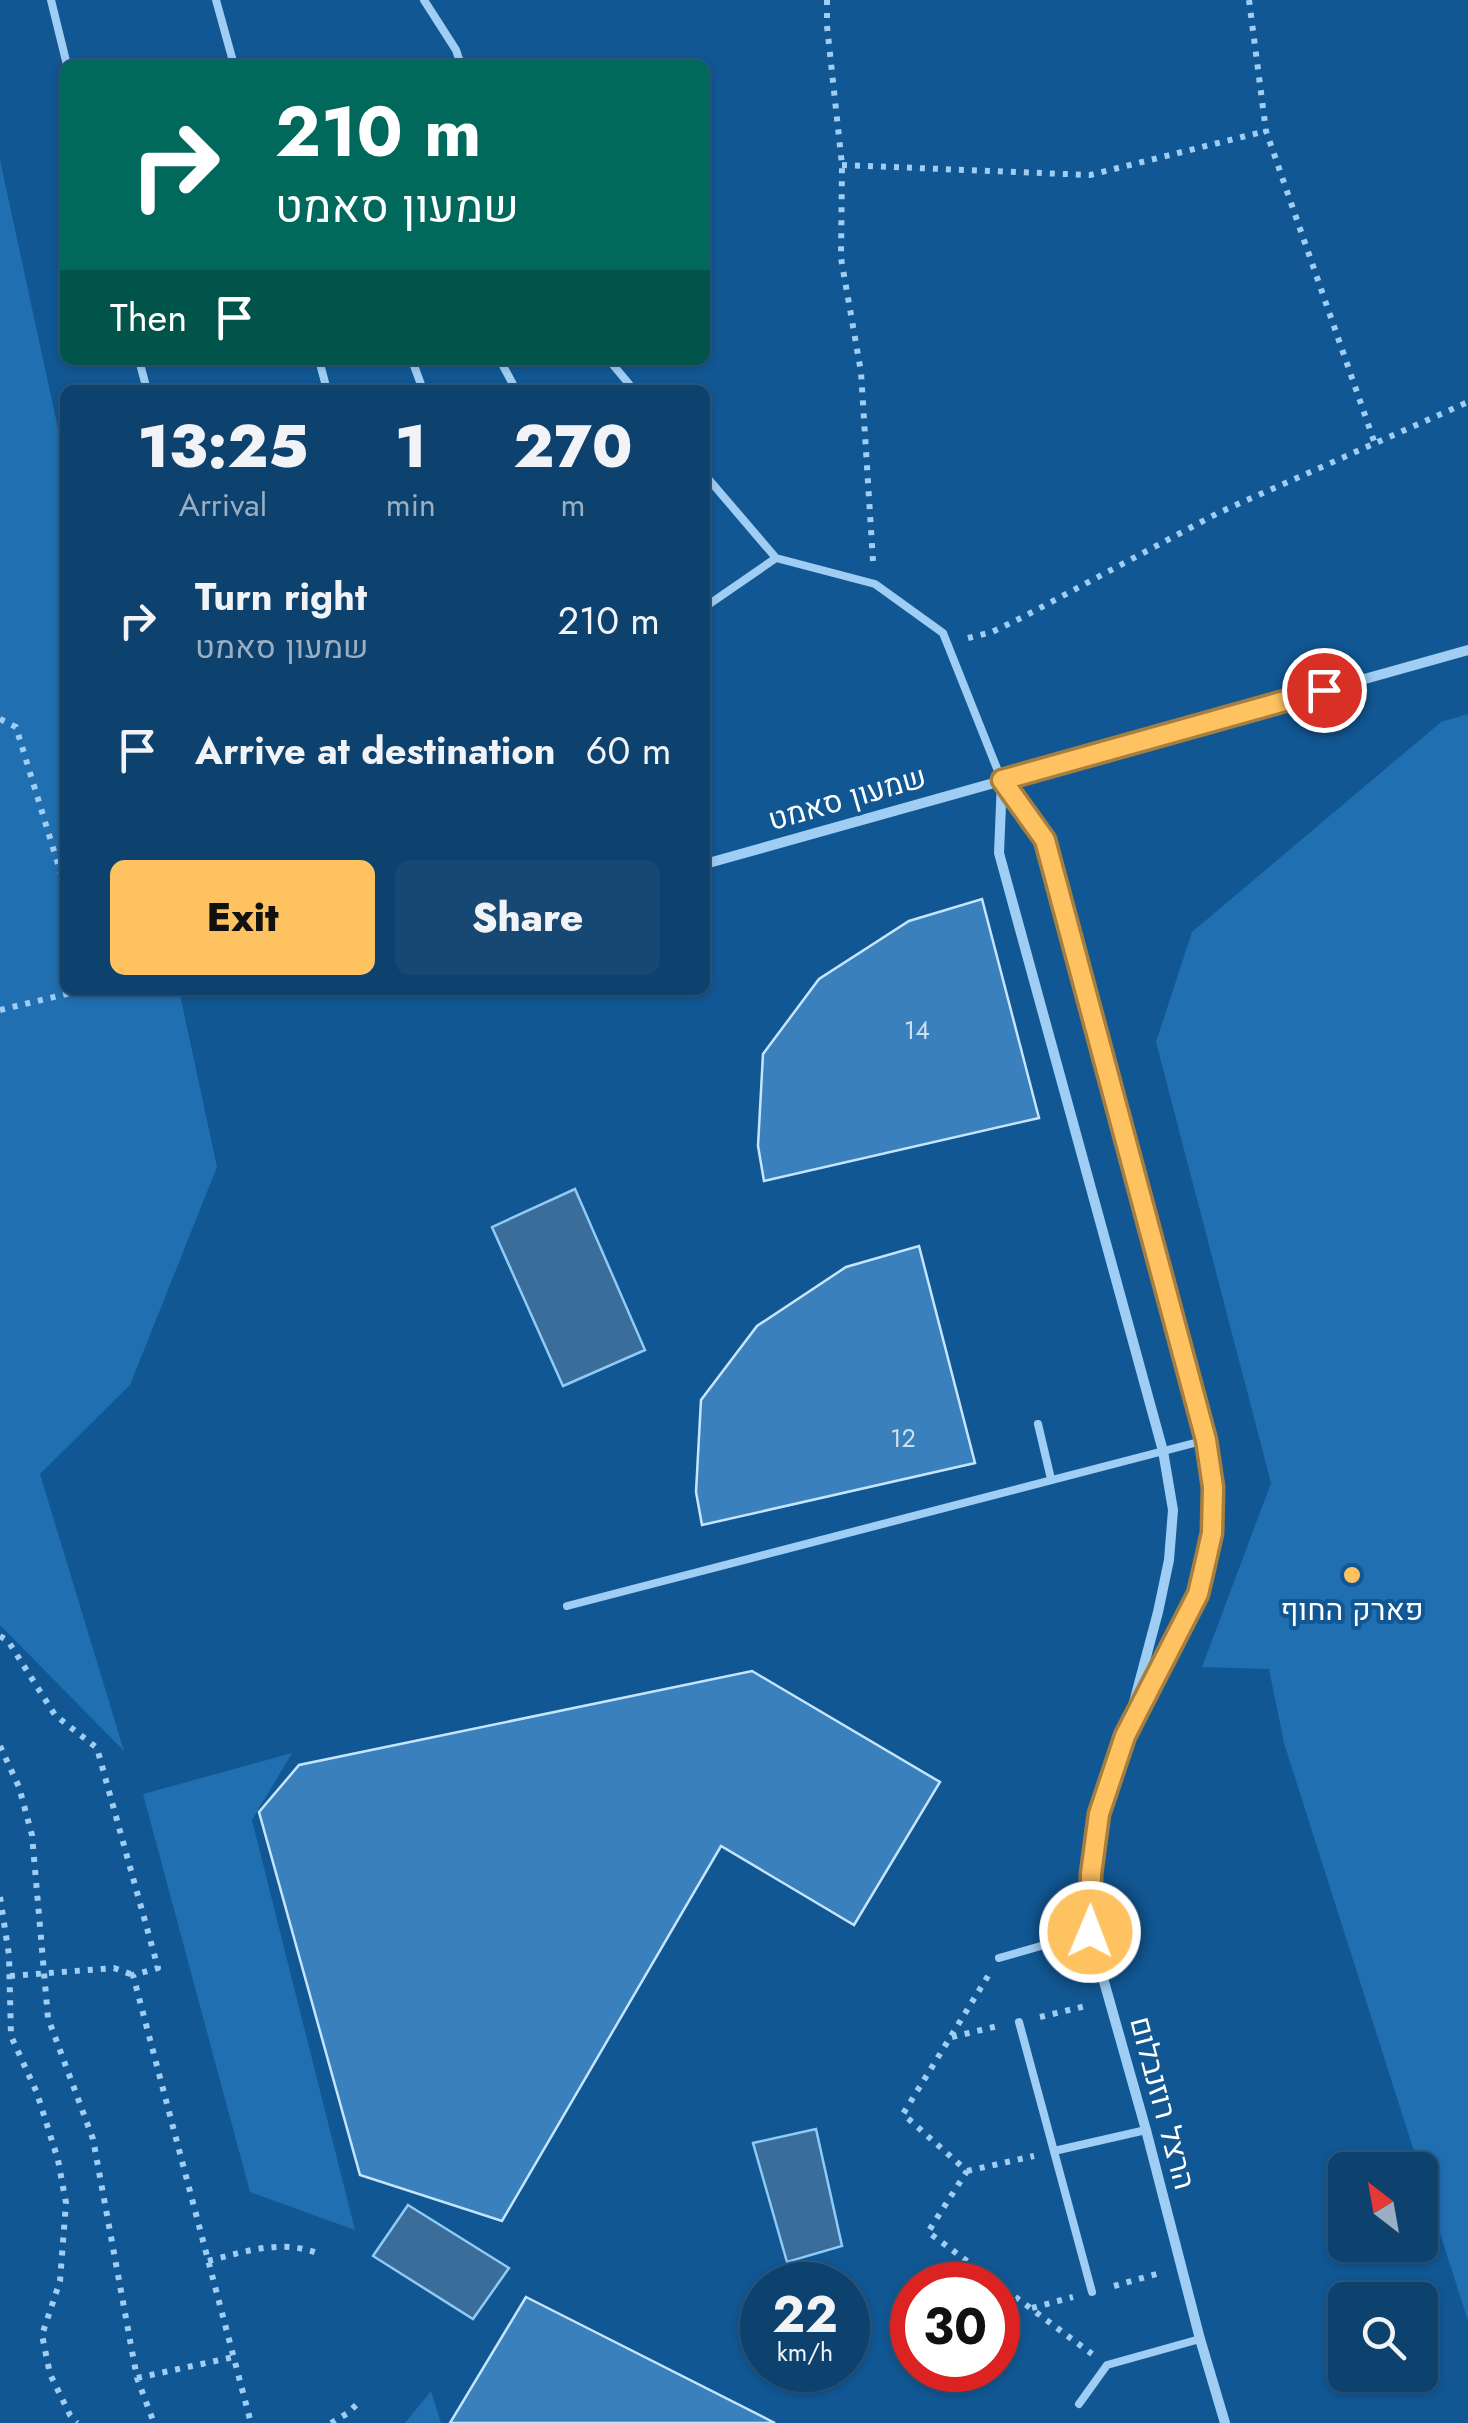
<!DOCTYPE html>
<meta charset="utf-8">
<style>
:root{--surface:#0d416e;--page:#164873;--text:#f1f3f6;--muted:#9aafc2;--line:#2d5a81;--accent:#ffc261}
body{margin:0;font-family:Jost,Heebo,sans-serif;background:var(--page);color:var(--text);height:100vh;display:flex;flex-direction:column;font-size:38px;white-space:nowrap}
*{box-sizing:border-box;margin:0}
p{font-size:32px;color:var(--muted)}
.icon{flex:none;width:55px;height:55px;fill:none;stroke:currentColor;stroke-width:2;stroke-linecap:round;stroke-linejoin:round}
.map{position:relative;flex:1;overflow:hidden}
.sheet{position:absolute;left:60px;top:385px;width:650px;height:610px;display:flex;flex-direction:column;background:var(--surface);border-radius:15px;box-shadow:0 2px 8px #0004,0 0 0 2px var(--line)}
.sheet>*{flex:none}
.guide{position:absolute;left:60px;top:60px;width:650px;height:305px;border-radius:15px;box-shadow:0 2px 8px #0004,0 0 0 2px var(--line);background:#00695c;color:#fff;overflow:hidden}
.needle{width:65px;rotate:329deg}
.tools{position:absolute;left:1328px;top:2152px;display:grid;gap:20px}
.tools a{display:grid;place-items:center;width:110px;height:110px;border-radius:15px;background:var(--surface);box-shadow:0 2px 8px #0004,0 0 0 2px var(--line);font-size:50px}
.speed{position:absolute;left:740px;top:2262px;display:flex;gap:20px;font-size:50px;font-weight:700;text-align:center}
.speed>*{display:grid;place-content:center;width:130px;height:130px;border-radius:50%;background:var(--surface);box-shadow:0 2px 8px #0004,0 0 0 2px var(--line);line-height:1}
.speed small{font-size:25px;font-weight:400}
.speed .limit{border:15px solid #d22;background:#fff;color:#111}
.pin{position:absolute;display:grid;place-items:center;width:85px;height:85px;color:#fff;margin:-42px;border:5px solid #fff;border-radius:50%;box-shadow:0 2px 10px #0007}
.me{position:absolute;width:110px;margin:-55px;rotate:1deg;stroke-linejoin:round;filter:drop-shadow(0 0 8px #0008)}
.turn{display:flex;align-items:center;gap:35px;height:210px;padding:0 50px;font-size:45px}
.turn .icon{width:130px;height:130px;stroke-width:2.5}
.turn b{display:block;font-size:70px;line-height:85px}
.then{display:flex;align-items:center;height:95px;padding:0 50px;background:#0003;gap:20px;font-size:38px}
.eta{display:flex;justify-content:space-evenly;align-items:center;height:170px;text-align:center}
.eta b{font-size:60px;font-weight:800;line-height:70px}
.primary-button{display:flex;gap:20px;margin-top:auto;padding:20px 50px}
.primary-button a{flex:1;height:115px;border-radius:15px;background:var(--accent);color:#111;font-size:40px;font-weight:800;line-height:115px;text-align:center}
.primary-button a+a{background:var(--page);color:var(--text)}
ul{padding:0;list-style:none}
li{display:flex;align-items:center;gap:30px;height:130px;padding:0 50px}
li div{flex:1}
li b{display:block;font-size:38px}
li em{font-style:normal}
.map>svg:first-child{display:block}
</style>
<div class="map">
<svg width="1468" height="2423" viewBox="0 0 1468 2423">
<rect width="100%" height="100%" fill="#115793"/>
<path fill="#206fb1" d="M 0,160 L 65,461 L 65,990 L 179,990 L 217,1167 L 130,1385 L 40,1474 L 124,1751 L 0,1625 Z
M 1468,714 L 1468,2321 L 1284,1743 L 1269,1669 L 1202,1667 L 1271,1483 L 1156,1042 L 1192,932 L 1441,722 Z
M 292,1753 L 252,1820 L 355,2230 L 250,2192 L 143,1794 Z
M 431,2391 L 441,2423 L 405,2423 Z"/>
<path fill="#3a6d99" stroke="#90caf6" stroke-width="2.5" d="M 575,1189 L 645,1350 L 563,1386 L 492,1227 Z
M 816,2129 L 842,2246 L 787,2262 L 753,2143 Z
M 408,2205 L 509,2268 L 473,2319 L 373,2256 Z"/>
<path fill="#3a80bc" stroke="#c6e5fd" stroke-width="2.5" d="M 982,899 L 1039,1118 L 764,1181 L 758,1146 L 763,1054 L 819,979 L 909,921 Z
M 919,1246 L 975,1463 L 702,1525 L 696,1492 L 701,1400 L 757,1326 L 846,1267 Z
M 752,1671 L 940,1782 L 854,1925 L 721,1846 L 502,2221 L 360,2175 L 259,1812 L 299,1765 Z
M 526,2297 L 775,2423 L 450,2423 Z"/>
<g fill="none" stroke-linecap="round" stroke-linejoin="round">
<path stroke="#9fcdf3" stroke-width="6" stroke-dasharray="5 8" stroke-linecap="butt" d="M 827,0 L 827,26 L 842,165 L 841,258 L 861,372 L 873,561
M 1249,0 L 1266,131 L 1375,444
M 842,165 L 1090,175 L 1266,131
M 968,638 L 992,632 L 1023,617 L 1218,513 L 1468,402
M 0,719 L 16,727 L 65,887
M 0,1010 L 83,990
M 0,1636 L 8,1641 L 55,1715 L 97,1748 L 158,1968 L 133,1975 L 251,2423
M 0,1746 L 19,1787 L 32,1835 L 48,2018 L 93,2139 L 137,2378 L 154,2423
M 0,1897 L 9,1955 L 11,2036 L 37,2093 L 58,2160 L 66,2203 L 60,2281 L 42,2335 L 50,2374 L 70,2415 L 77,2423
M 10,1976 L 114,1968 L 133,1975
M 988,1976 L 903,2114 L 967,2171 L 928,2232 L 1092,2354
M 1040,2017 L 1086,2006
M 952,2037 L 998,2026
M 967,2171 L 1034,2156
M 208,2261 C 247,2251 283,2238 322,2255
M 1114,2286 L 1160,2273
M 1032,2308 L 1073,2297
M 137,2378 L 234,2357
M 331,2423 L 348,2413 L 359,2402"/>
<path stroke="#9fcdf3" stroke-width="8" d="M 51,0 L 67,65
M 216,0 L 234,65
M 424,0 L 456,50 L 461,65
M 139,360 L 147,390
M 319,360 L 327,390
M 412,360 L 423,390
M 500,360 L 516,390
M 609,360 L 634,390
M 705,475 L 776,558
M 705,607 L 776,558 L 875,584 L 943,633 L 1002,781
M 1038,1424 L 1051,1479
M 567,1606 L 1206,1440
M 999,1958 L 1090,1932
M 1019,2022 L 1092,2292
M 1054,2151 L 1146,2130
M 1079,2404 L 1107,2365 L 1200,2339"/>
<path stroke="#9fcdf3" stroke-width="10" d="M 1002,781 L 999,853 L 1163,1451 L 1173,1510 L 1169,1560 L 1158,1612 L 1125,1736 L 1099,1814 L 1091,1874 L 1090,1932 L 1146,2130 L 1200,2339 L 1225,2423
M 1003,781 L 1045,840 L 1206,1440 L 1213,1487 L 1212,1533 L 1198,1594 L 1135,1717
M 705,864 L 1468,650"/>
</g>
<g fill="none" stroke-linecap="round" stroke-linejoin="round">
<g stroke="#a67e3f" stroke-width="25">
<path id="route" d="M 1090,1932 L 1091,1874 L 1099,1814 L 1125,1736 L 1198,1594 L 1205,1564 L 1212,1533 L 1213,1487 L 1206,1440 L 1045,840 L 1002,780 L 1324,690"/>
</g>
<use href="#route" stroke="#ffc261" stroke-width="18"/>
</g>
<circle fill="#ffc261" stroke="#115793" stroke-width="4" cx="1352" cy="1575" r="10"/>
<g text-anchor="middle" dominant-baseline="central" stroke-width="8" stroke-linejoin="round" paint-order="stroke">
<g font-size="25" fill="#cedfee">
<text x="917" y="1030">14</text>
<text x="903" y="1438">12</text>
</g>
<g font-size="30" fill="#fff" stroke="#115793">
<text transform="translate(847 798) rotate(-16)">שמעון סאמט</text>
<text transform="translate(1163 2103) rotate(75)">הרצל רוזנבלום</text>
</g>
<g font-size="30" fill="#fff" stroke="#115793">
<text x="1352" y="1609">פארק החוף</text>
</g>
</g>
</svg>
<div class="tools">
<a><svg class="needle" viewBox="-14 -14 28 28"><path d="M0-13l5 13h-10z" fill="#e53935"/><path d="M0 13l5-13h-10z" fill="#9aafc2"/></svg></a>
<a><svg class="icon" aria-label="search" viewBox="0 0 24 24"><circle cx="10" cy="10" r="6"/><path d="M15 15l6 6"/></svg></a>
</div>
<div class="speed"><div>22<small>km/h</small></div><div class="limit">30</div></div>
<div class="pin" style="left:1324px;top:690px;background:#d93025"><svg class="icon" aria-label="arrive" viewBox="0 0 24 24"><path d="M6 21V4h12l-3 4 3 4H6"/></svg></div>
<svg class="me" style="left:1090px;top:1932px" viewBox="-20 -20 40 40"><circle r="17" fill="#ffc261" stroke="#fff" stroke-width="3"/><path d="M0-11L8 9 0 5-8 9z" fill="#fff"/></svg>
<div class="guide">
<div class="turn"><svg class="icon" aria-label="right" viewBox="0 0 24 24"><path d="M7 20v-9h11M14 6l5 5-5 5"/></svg><div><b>210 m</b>שמעון סאמט</div></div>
<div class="then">Then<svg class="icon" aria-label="arrive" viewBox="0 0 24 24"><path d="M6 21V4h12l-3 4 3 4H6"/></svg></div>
</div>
<section class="sheet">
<div class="eta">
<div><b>13:25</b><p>Arrival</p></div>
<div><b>1</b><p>min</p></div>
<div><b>270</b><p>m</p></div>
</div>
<ul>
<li><svg class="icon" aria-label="right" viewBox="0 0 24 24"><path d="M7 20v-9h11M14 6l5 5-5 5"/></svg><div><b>Turn right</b><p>שמעון סאמט</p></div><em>210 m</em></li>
<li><svg class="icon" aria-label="arrive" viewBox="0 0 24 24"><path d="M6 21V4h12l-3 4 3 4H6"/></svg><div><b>Arrive at destination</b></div><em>60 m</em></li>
</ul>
<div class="primary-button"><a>Exit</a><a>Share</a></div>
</section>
</div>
